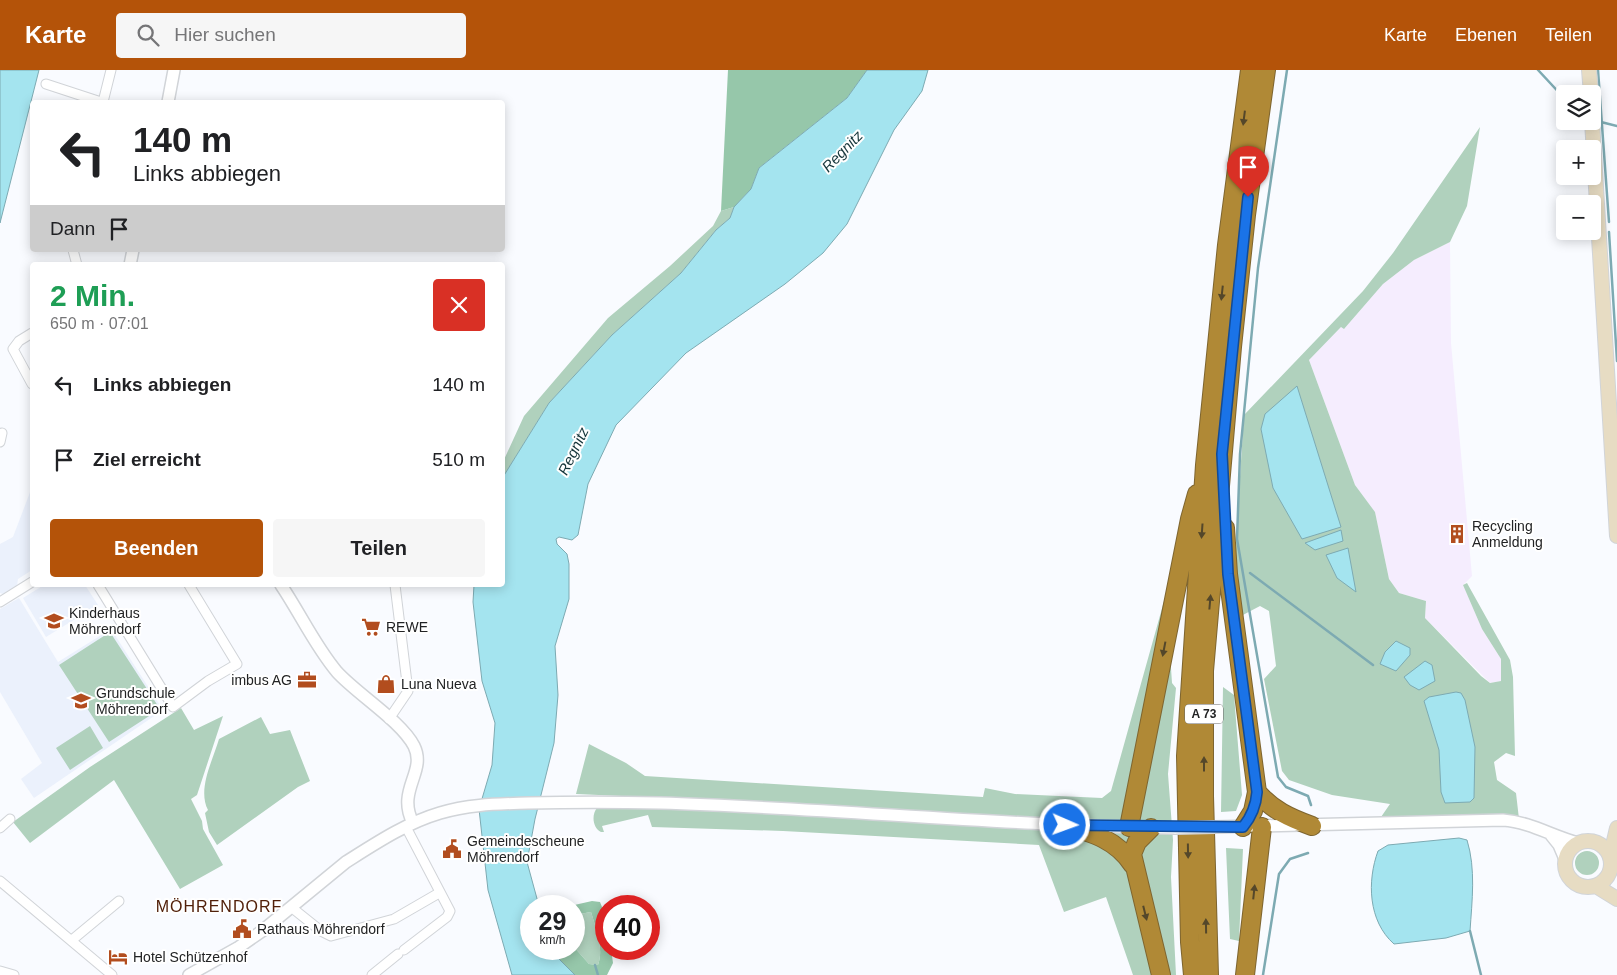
<!DOCTYPE html>
<html lang="de">
<meta charset="utf-8">
<style>
:root{--surface:#fff;--page:#f6f6f6;--text:#202124;--muted:#757577;--accent:#b45309}
body{margin:0;font-family:Helvetica,sans-serif;background:var(--page);color:var(--text);height:100vh;display:flex;flex-direction:column;font-size:19px;white-space:nowrap}
*{box-sizing:border-box;margin:0}
p{font-size:16px;color:var(--muted)}
.icon{flex:none;width:28px;height:28px;fill:none;stroke:currentColor;stroke-width:2;stroke-linecap:round;stroke-linejoin:round}
.map{position:relative;flex:1;overflow:hidden}
.panel{position:absolute;left:30px;top:192px;width:475px;height:325px;display:flex;flex-direction:column;background:var(--surface);border-radius:5px;box-shadow:0 2px 12px #0003}
.panel>*{flex:none}
.guide{position:absolute;left:30px;top:30px;width:475px;height:152px;border-radius:5px;box-shadow:0 2px 12px #0003;background:#fff;color:var(--text);overflow:hidden}
.buttons{position:absolute;left:1556px;top:15px;display:grid;gap:10px}
.buttons a{display:grid;place-items:center;width:45px;height:45px;border-radius:5px;background:var(--surface);box-shadow:0 2px 12px #0003;font-size:25px}
.speed{position:absolute;left:520px;top:825px;display:flex;gap:10px;font-size:25px;font-weight:700;text-align:center}
.speed>*{display:grid;place-content:center;width:65px;height:65px;border-radius:50%;background:var(--surface);box-shadow:0 2px 12px #0003;line-height:1}
.speed small{font-size:12px;font-weight:400}
.speed .limit{border:8px solid #d22;background:#fff;color:#111}
.pin{position:absolute;display:grid;place-items:center;width:42px;height:42px;color:#fff;margin:-51px -21px;border-radius:50% 50% 50% 0;rotate:-45deg;box-shadow:0 0 5px #0007}
.pin .icon{rotate:45deg}
.me{position:absolute;width:55px;margin:-28px;rotate:92deg;stroke-linejoin:round;filter:drop-shadow(0 0 4px #0008)}
.turn{display:flex;align-items:center;gap:18px;height:105px;padding:0 20px;font-size:22px}
.turn .icon{width:65px;height:65px;stroke-width:2.5}
.turn b{display:block;font-size:35px;line-height:42px}
.then{display:flex;align-items:center;height:48px;padding:0 20px;background:#0003;gap:10px;font-size:19px}
.round{display:grid;place-items:center;flex:none;width:52px;height:52px;border-radius:5px;background:var(--page)}
.head{display:flex;align-items:center;justify-content:space-between;height:85px;padding:0 20px}
h1{font-size:30px;font-weight:800;line-height:38px;color:#1e9e55}
.action{display:flex;gap:10px;margin-top:auto;padding:10px 20px}
.action a{flex:1;height:58px;border-radius:5px;background:var(--accent);color:#fff;font-size:20px;font-weight:800;line-height:58px;text-align:center}
.action a+a{background:var(--page);color:var(--text)}
ul{padding:0;list-style:none}
li{display:flex;align-items:center;gap:15px;height:75px;padding:0 20px}
li div{flex:1}
li b{display:block;font-size:19px}
li em{font-style:normal}
header{display:flex;align-items:center;gap:30px;box-sizing:border-box;height:70px;padding:0 25px;background:var(--accent);color:#fff}
header strong{font-size:24px}
nav{display:flex;gap:28px;margin-inline-start:auto;font-size:18px}
.search{width:350px;height:45px;background:var(--page);display:flex;align-items:center;gap:12px;box-sizing:border-box;padding:0 18px;border-radius:5px;color:var(--muted);font-size:19px}
.map>svg:first-child{display:block}
</style>
<header>
<strong>Karte</strong>
<div class="search"><svg class="icon" aria-label="search" viewBox="0 0 24 24"><circle cx="10" cy="10" r="6"/><path d="M15 15l6 6"/></svg>Hier suchen</div>
<nav><a>Karte</a><a>Ebenen</a><a>Teilen</a></nav>
</header>
<div class="map">
<svg width="1617" height="905" viewBox="0 0 1617 905">
<rect width="100%" height="100%" fill="#f9fbff"/>
<path fill="#ebf1fc" d="M 32,417 L 32,500 L 18,509 L 17,516 L 3,524 L 0,523 L 0,474 L 13,467 Z
M 44,515 L 85,515 L 98,535 L 46,567 L 23,528 Z
M 19,528 L 58,592 L 111,559 L 163,640 L 34,728 L 21,709 L 42,693 L 0,622 L 0,539 Z"/>
<path fill="#f5edfe" d="M 1450,172 L 1451,273 L 1472,506 L 1463,515 L 1482,559 L 1501,589 L 1502,611 L 1490,613 L 1425,548 L 1426,531 L 1399,523 L 1389,509 L 1375,442 L 1355,415 L 1309,290 L 1341,257 L 1345,258 L 1383,214 L 1414,190 Z"/>
<path fill="#b0d1bd" d="M 1480,57 L 1467,136 L 1450,172 L 1414,190 L 1383,214 L 1344,259 L 1341,257 L 1309,290 L 1355,415 L 1375,442 L 1389,509 L 1399,523 L 1426,531 L 1425,548 L 1481,606 L 1490,613 L 1501,611 L 1501,589 L 1482,559 L 1463,515 L 1467,513 L 1510,590 L 1513,607 L 1515,686 L 1506,683 L 1494,692 L 1497,710 L 1516,723 L 1519,749 L 1381,747 L 1390,734 L 1332,725 L 1289,710 L 1282,701 L 1264,609 L 1276,596 L 1269,541 L 1260,536 L 1241,546 L 1234,500 L 1244,345 L 1363,221 L 1393,183 Z
M 734,137 L 730,148 L 716,160 L 681,203 L 612,265 L 549,333 L 503,407 L 502,394 L 524,346 L 608,248 L 670,196 L 713,156 L 721,141 Z
M 1166,524 L 1172,613 L 1176,618 L 1168,704 L 1173,770 L 1171,807 L 1176,905 L 1133,905 L 1106,827 L 1064,842 L 1039,775 L 783,761 L 652,757 L 648,745 L 602,756 L 604,762 L 601,762 C 593,758 591,745 597,738 L 634,737 L 783,744 L 784,733 L 576,724 L 589,674 L 626,693 L 645,706 L 983,727 L 985,718 L 1015,724 L 1102,728 L 1111,721 Z
M 110,562 L 160,639 L 109,672 L 59,595 Z
M 1223,617 L 1234,625 L 1242,725 L 1236,741 L 1221,742 Z
M 181,638 L 194,660 L 223,646 L 197,725 L 191,729 L 202,751 L 203,759 L 223,795 L 180,819 L 114,710 L 30,773 L 13,752 L 90,697 Z
M 261,647 L 270,664 L 290,660 L 310,711 L 298,717 L 217,775 L 209,762 L 205,743 L 208,740 C 197,719 213,690 219,669 Z
M 90,656 L 103,678 L 70,700 L 56,678 Z
M 1226,778 L 1243,779 L 1239,871 L 1230,869 Z
M1575 793a12 12 0 1 1 24 0a12 12 0 1 1-24 0Z
M 591,842 C 596,859 604,878 598,895 L 589,894 L 574,877 L 574,845 Z"/>
<path fill="#96c7aa" d="M 728,0 L 867,0 L 847,28 L 759,98 L 751,119 L 734,137 L 721,141 Z
M 592,831 L 600,832 L 606,847 L 606,879 L 611,879 L 613,893 L 607,905 L 575,905 L 549,879 L 574,877 L 589,894 L 598,895 C 604,878 596,859 591,842 L 574,845 L 574,836 L 570,836 Z"/>
<path fill="#a4e4ef" stroke="#7daab2" d="M 0,0 L 39,0 L 0,153 Z
M 867,0 L 928,0 L 922,21 L 894,60 L 847,154 L 823,183 L 785,214 L 686,283 L 616,355 L 588,414 L 578,465 L 572,470 L 559,467 L 556,469 L 557,474 L 567,484 L 569,494 L 569,529 L 555,576 L 558,625 L 554,673 L 535,749 L 527,792 L 539,836 L 531,836 L 531,879 L 549,879 L 575,905 L 512,905 L 488,820 L 479,739 L 492,695 L 495,653 L 482,611 L 473,532 L 474,515 L 502,515 L 503,407 L 549,333 L 612,265 L 681,203 L 716,160 L 730,148 L 734,137 L 751,119 L 759,98 L 847,28 Z
M 1297,316 L 1341,457 L 1302,469 L 1273,418 L 1261,359 L 1265,344 Z
M 1341,460 L 1343,471 L 1315,480 L 1305,473 Z
M 1348,478 L 1356,522 L 1337,508 L 1326,485 Z
M 1396,571 L 1410,578 L 1410,585 L 1396,601 L 1380,594 L 1385,582 Z
M 1425,591 L 1432,595 L 1435,611 L 1419,620 L 1410,615 L 1404,607 Z
M 1456,622 L 1461,623 L 1465,630 L 1475,677 L 1474,728 L 1470,732 L 1445,733 L 1441,722 L 1439,680 L 1424,631 L 1429,627 Z
M 1459,768 L 1467,770 C 1476,799 1472,831 1470,861 L 1446,868 L 1394,874 C 1368,851 1367,811 1378,781 L 1388,775 Z"/>
<g fill="none" stroke-linecap="round" stroke-linejoin="round">
<path stroke="#7daab2" stroke-width="2.5" d="M 1287,0 L 1258,198 L 1240,384 L 1237,469 L 1278,707 L 1286,717 L 1308,726 L 1311,735
M 1538,0 L 1565,29
M 1598,0 L 1609,152
M 1601,52 L 1617,56
M 1609,162 L 1617,291
M 1250,503 L 1373,595
M 1470,861 L 1481,905
M 595,895 L 598,905
M 1263,905 L 1279,804 L 1290,789 L 1308,783"/>
<g stroke="#d1d4d8" stroke-width="11">
<path id="minor" d="M 46,14 L 101,32
M 103,32 L 111,0
M 73,180 L 77,195
M 32,263 L 19,271 L 13,279 L 32,314
M 0,372 L 2,363
M 98,515 L 173,637 L 208,611 L 237,594 L 189,515
M 0,532 L 32,512
M 389,649 L 408,621 L 395,515
M 0,758 L 10,749
M 0,811 L 112,905
M 291,837 L 321,861 L 331,866 L 394,849 L 439,823
M 72,870 L 119,831
M 404,880 L 447,847 L 450,841 L 406,757
M 0,901 L 14,905
M 372,905 L 398,884"/>
</g>
<g stroke="#d1d4d8" stroke-width="14">
<path id="tertiary" d="M 168,32 L 174,0
M 130,195 L 133,180
M 281,515 C 300,543 315,576 337,602 C 357,624 401,651 414,676 C 427,702 396,720 413,753
M 1215,757 L 1503,750 C 1530,752 1552,766 1578,773
M 1551,765 L 1559,775 L 1565,789
M 189,905 L 239,877 L 262,861 L 346,792 C 376,773 406,753 440,743 C 469,734 499,734 528,733 C 572,732 616,732 660,733 C 832,738 1004,756 1176,758"/>
</g>
<g stroke="#d1d4d8" stroke-width="16">
<path id="secondary" d="M 1589,0 L 1591,24
M 1592,51 L 1617,466
M1565 794a23 23 0 1 1 46 0a23 23 0 1 1-46 0Z
M 1610,788 L 1617,758
M 1596,816 L 1617,829"/>
</g>
<g stroke="#7e6530" stroke-width="20">
<path id="motorway" d="M 1225,458 L 1228,504 L 1257,722 L 1253,741 L 1243,757
M 1257,722 C 1272,740 1290,748 1312,756
M 1065,755 C 1093,763 1117,770 1133,795
M 1129,757 L 1190,449 L 1197,424
M 1151,758 L 1137,772 L 1132,784 L 1161,905
M 1193,905 L 1190,872 L 1186,686 L 1205,395 L 1227,175 L 1250,0
M 1209,905 L 1204,726 L 1204,601 L 1232,277 L 1246,145 L 1266,0
M 1245,905 L 1262,757"/>
</g>
<use href="#minor" stroke="#fff" stroke-width="9"/>
<use href="#tertiary" stroke="#fff" stroke-width="11"/>
<use href="#secondary" stroke="#e7dcc3" stroke-width="14"/>
<use href="#motorway" stroke="#b08936" stroke-width="18"/>
<g stroke="#d1d4d8" stroke-width="14" stroke-linecap="butt">
<path id="tertiary-bridge" d="M 1176,758 L 1215,757"/>
</g>
<use href="#tertiary-bridge" stroke="#fff" stroke-width="11"/>
</g>
<defs><path id="oneway-solid" d="M-6-.8H1V-3.2L6.5 0L1 3.2V.8H-6Z" transform="scale(1.25)"/></defs>
<g fill="#54472a">
<use href="#oneway-solid" transform="translate(1244 48) rotate(97)"/>
<use href="#oneway-solid" transform="translate(1222 223) rotate(96)"/>
<use href="#oneway-solid" transform="translate(1202 461) rotate(94)"/>
<use href="#oneway-solid" transform="translate(1210 532) rotate(-85)"/>
<use href="#oneway-solid" transform="translate(1164 579) rotate(101)"/>
<use href="#oneway-solid" transform="translate(1204 694) rotate(-90)"/>
<use href="#oneway-solid" transform="translate(1188 781) rotate(89)"/>
<use href="#oneway-solid" transform="translate(1254 822) rotate(-84)"/>
<use href="#oneway-solid" transform="translate(1145 843) rotate(76)"/>
<use href="#oneway-solid" transform="translate(1206 856) rotate(-91)"/>
</g>
<g fill="none" stroke-linecap="round" stroke-linejoin="round">
<g stroke="#114b97" stroke-width="12">
<path id="route" d="M 1065,755 L 1243,757 C 1252,746 1256,736 1257,722 L 1228,504 L 1222,384 L 1248,127"/>
</g>
<use href="#route" stroke="#1a73e8" stroke-width="9"/>
</g>
<defs>
<g id="building-bare" transform="scale(1.5)"><path d="M-4-6H4V6H1V3H-1V6H-4ZM-2.5-4.3h1.7v1.8h-1.7ZM.8-4.3h1.7v1.8H.8ZM-2.5-1h1.7V.8h-1.7ZM.8-1h1.7V.8H.8Z" fill="#b24d1e" stroke="#fff" stroke-width="2.5" paint-order="stroke"/></g>
<g id="school-bare" transform="scale(1.5)"><path d="M0-5L7-2L0 1L-7-2ZM-4 1L0 2.5L4 1V4Q0 6-4 4Z" fill="#b24d1e" stroke="#fff" stroke-width="2.5" paint-order="stroke"/></g>
<g id="supermarket-bare" transform="scale(1.5)"><path d="M-6-5.5h2.5l.6 2H6L4.5 2H-2.5L-4.4-4H-6ZM-1.5 3.2a1.3 1.3 0 1 0 .1 0ZM3 3.2a1.3 1.3 0 1 0 .1 0Z" fill="#b24d1e" stroke="#fff" stroke-width="2.5" paint-order="stroke"/></g>
<g id="office-bare" transform="scale(1.5)"><path d="M-6-3h4V-5.5h4V-3h4V5H-6ZM-1-4.5V-3h2v-1.5ZM-6 0V1H6V0Z" fill="#b24d1e" stroke="#fff" stroke-width="2.5" paint-order="stroke"/></g>
<g id="shop-bare" transform="scale(1.5)"><path d="M-5-2.5h2.3a2.7 3.5 0 0 1 5.4 0H5L5.5 6h-11ZM-1.5-2.5h3a1.5 2.3 0 0 0-3 0Z" fill="#b24d1e" stroke="#fff" stroke-width="2.5" paint-order="stroke"/></g>
<g id="civic-bare" transform="scale(1.5)"><path d="M-.6-6.5H3V-4.5H.6V-3L4-1V1h2V6H-6V1h2V-1L-.6-3ZM-1.2 2.5V6h2.4V2.5Z" fill="#b24d1e" stroke="#fff" stroke-width="2.5" paint-order="stroke"/></g>
<g id="hotel-bare" transform="scale(1.5)"><path d="M-6-4.5h1.5V1H6V5H4.5V3h-9V5H-6ZM-4 0a1.8 1.8 0 1 1 3.6 0ZM.5 0V-2.5h3Q6-2.5 6 0Z" fill="#b24d1e" stroke="#fff" stroke-width="2.5" paint-order="stroke"/></g>
</defs>
<g fill-rule="evenodd">
<use href="#building-bare" x="1457" y="464"/>
<use href="#school-bare" x="54" y="551"/>
<use href="#supermarket-bare" x="371" y="557"/>
<use href="#office-bare" x="307" y="610"/>
<use href="#shop-bare" x="386" y="614"/>
<use href="#school-bare" x="81" y="631"/>
<use href="#civic-bare" x="452" y="779"/>
<use href="#civic-bare" x="242" y="859"/>
<use href="#hotel-bare" x="118" y="887"/>
</g>
<g text-anchor="middle" dominant-baseline="central" stroke-width="4" stroke-linejoin="round" paint-order="stroke">
<rect fill="#fff" stroke="#646566" stroke-width="1" x="1185" y="634.5" width="38" height="19" rx="4"/>
<g font-size="12" font-weight="bold" fill="#222324">
<text x="1204" y="644">A 73</text>
</g>
<g font-size="14" fill="#222324" stroke="#fff" text-anchor="start">
<text x="1472" y="456">Recycling<tspan x="1472" dy="16">Anmeldung</tspan></text>
<text x="69" y="543">Kinderhaus<tspan x="69" dy="16">Möhrendorf</tspan></text>
<text x="386" y="557">REWE</text>
<text x="292" y="610" text-anchor="end">imbus AG</text>
<text x="401" y="614">Luna Nueva</text>
<text x="96" y="623">Grundschule<tspan x="96" dy="16">Möhrendorf</tspan></text>
<text x="467" y="771">Gemeindescheune<tspan x="467" dy="16">Möhrendorf</tspan></text>
<text x="257" y="859">Rathaus Möhrendorf</text>
<text x="133" y="887">Hotel Schützenhof</text>
</g>
<g font-size="15" font-style="italic" fill="#15353a" stroke="#fff">
<text transform="translate(842 81) rotate(-46)">Regnitz</text>
<text transform="translate(573 381) rotate(-64)">Regnitz</text>
</g>
<g font-size="16" letter-spacing="1" fill="#51200a" stroke="#fff">
<text x="219" y="836">MÖHRENDORF</text>
</g>
</g>
</svg>
<div class="buttons">
<a><svg class="icon" aria-label="layers" viewBox="0 0 24 24"><path d="M12 4l9 5-9 5-9-5zM3 14l9 5 9-5"/></svg></a>
<a>+</a>
<a>−</a>
</div>
<div class="speed"><div>29<small>km/h</small></div><div class="limit">40</div></div>
<div class="pin" style="left:1248px;top:127px;background:#d93025"><svg class="icon" aria-label="arrive" viewBox="0 0 24 24"><path d="M6 21V4h12l-3 4 3 4H6"/></svg></div>
<svg class="me" style="left:1065px;top:755px" viewBox="-20 -20 40 40"><circle r="17" fill="#1a73e8" stroke="#fff" stroke-width="3"/><path d="M0-11L8 9 0 5-8 9z" fill="#fff"/></svg>
<div class="guide">
<div class="turn"><svg class="icon" aria-label="left" viewBox="0 0 24 24"><path d="M17 20v-9H6M10 6l-5 5 5 5"/></svg><div><b>140 m</b>Links abbiegen</div></div>
<div class="then">Dann<svg class="icon" aria-label="arrive" viewBox="0 0 24 24"><path d="M6 21V4h12l-3 4 3 4H6"/></svg></div>
</div>
<section class="panel">
<div class="head"><div><h1>2 Min.</h1><p>650 m · 07:01</p></div><a class="round" style="background:#d93025;color:#fff"><svg class="icon" aria-label="close" viewBox="0 0 24 24"><path d="M6 6l12 12M18 6L6 18"/></svg></a></div>
<ul>
<li><svg class="icon" aria-label="left" viewBox="0 0 24 24"><path d="M17 20v-9H6M10 6l-5 5 5 5"/></svg><div><b>Links abbiegen</b></div><em>140 m</em></li>
<li><svg class="icon" aria-label="arrive" viewBox="0 0 24 24"><path d="M6 21V4h12l-3 4 3 4H6"/></svg><div><b>Ziel erreicht</b></div><em>510 m</em></li>
</ul>
<div class="action"><a>Beenden</a><a>Teilen</a></div>
</section>
</div>
